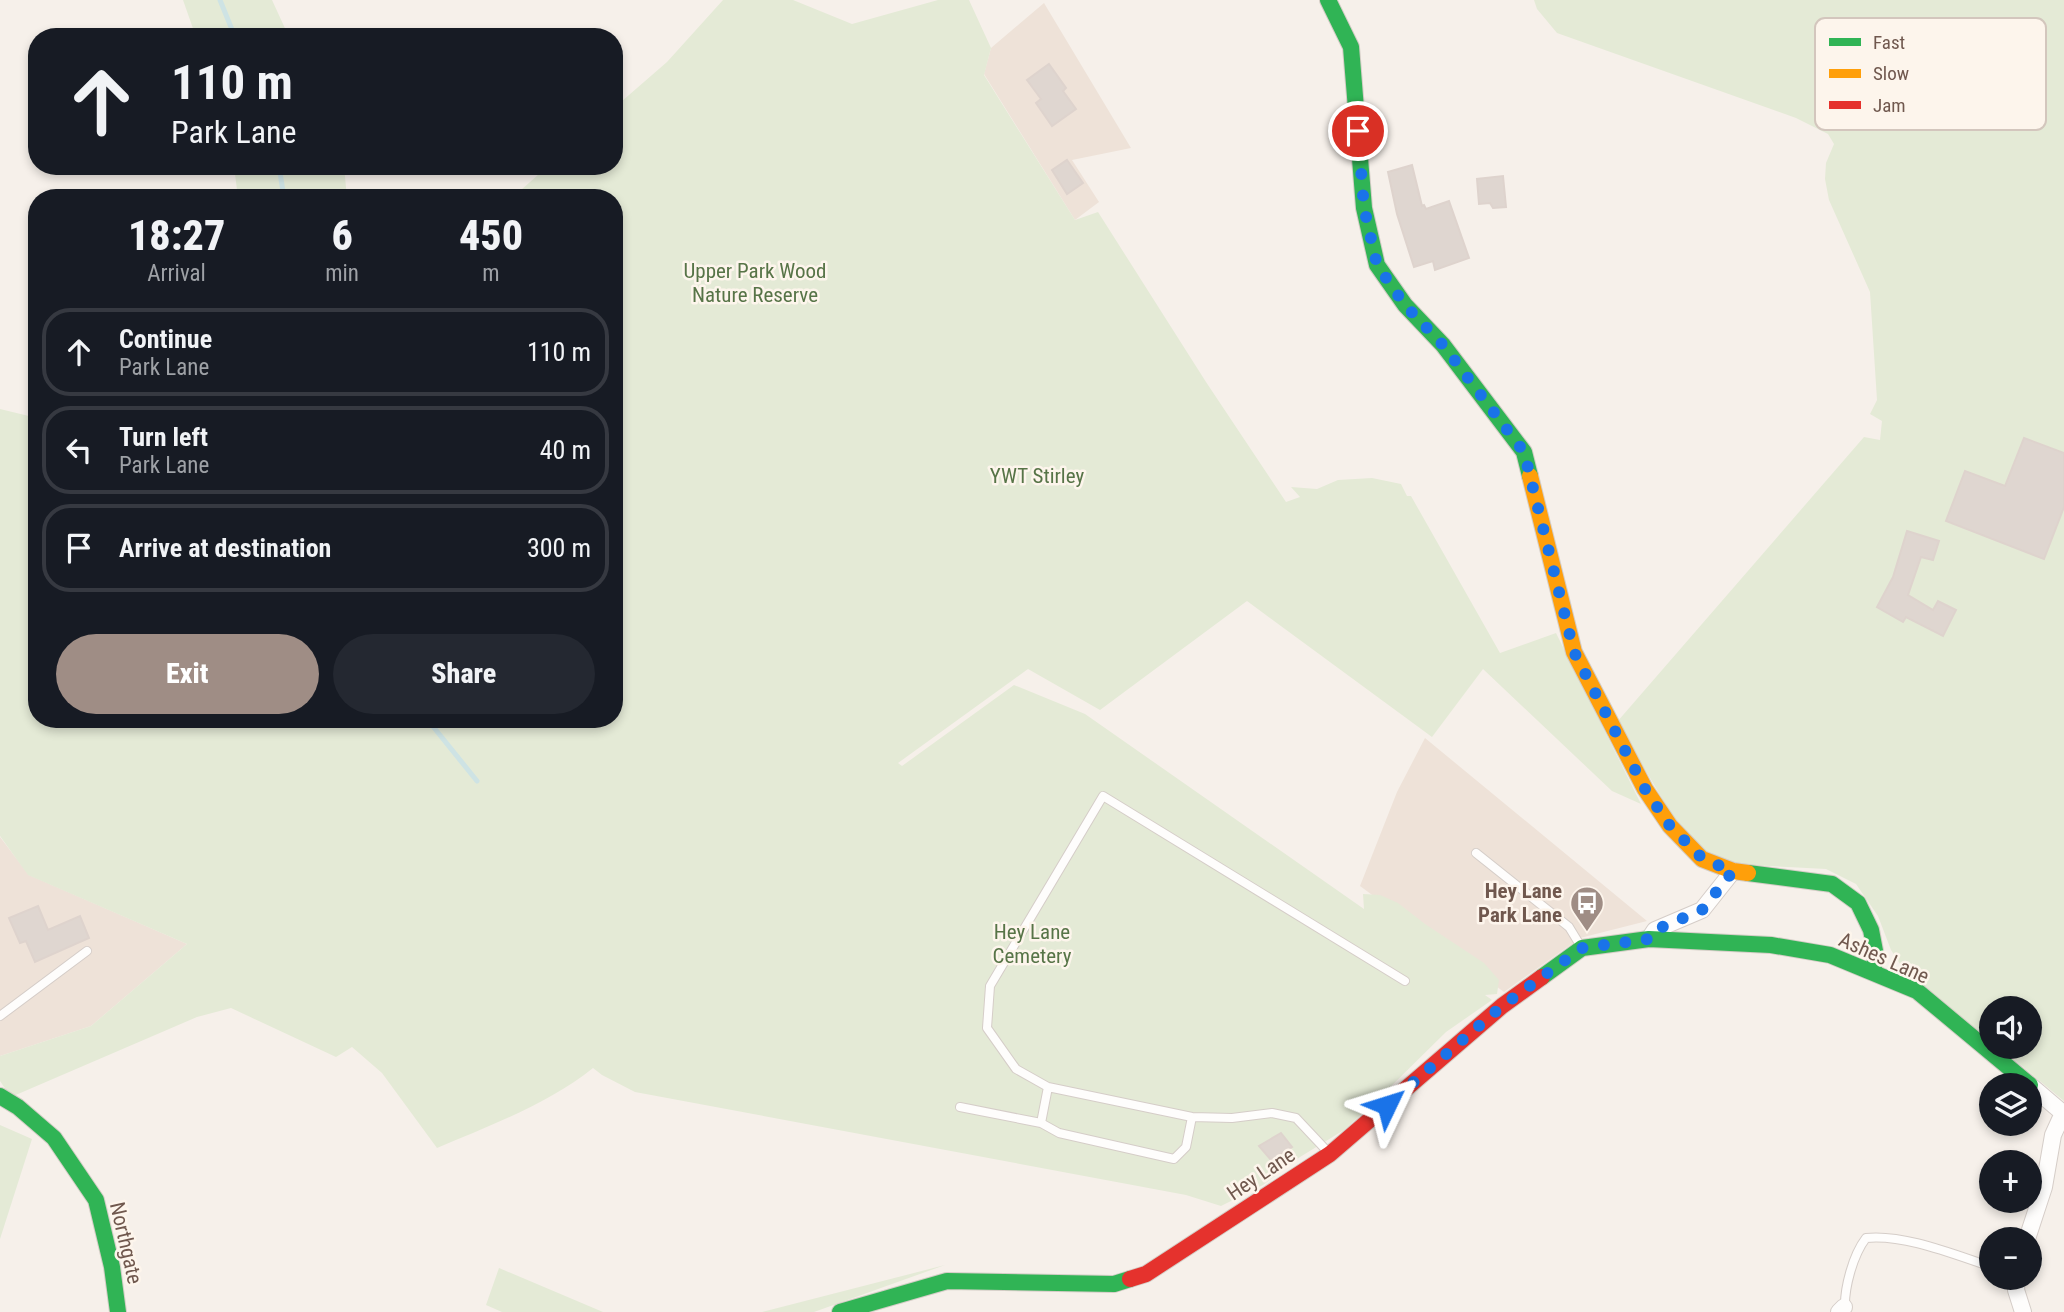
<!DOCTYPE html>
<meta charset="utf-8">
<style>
:root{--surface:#171b24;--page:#242831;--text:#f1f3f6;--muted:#9ea1a6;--line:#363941;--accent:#9f8d85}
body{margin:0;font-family:"Roboto Condensed",sans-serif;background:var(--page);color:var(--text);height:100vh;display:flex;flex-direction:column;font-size:26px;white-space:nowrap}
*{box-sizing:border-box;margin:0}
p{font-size:23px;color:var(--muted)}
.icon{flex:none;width:38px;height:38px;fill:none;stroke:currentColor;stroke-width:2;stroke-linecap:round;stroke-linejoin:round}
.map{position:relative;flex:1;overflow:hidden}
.drawer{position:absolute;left:28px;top:189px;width:595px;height:539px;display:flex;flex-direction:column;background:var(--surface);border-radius:28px;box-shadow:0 4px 10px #0003}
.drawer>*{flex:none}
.hud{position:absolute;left:28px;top:28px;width:595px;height:147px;border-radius:28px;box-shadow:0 4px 10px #0003;background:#171b24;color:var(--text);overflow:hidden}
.controls{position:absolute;left:1979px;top:996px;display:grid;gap:14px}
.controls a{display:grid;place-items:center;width:63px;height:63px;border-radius:50%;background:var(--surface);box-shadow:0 4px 10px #0003;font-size:35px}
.pin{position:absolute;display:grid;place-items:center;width:60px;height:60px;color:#fff;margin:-30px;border:4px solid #fff;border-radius:50%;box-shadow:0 2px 7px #0007}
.me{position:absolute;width:77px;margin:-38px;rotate:49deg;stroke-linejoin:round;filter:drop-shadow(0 0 5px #0008)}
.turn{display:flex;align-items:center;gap:24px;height:147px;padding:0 28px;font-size:32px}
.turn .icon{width:91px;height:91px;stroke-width:2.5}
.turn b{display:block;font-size:49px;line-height:60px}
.eta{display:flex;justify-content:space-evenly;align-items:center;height:119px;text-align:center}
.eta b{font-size:42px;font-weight:800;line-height:49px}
.cta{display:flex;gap:14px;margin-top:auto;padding:14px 28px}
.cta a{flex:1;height:80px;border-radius:42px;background:var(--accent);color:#fff;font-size:28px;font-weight:800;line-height:80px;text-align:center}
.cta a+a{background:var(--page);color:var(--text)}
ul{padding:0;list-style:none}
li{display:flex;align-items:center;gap:21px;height:88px;margin:0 14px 10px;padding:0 14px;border:4px solid var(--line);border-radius:28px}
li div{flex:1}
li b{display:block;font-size:26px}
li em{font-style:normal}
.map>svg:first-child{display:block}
</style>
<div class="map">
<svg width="2064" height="1312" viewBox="0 0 2064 1312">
<rect width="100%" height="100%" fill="#f6f0ea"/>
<path fill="#eee2d8" d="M 1044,3 L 1131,148 L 1072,160 L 1099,202 L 1075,220 L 984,74 L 991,48 Z
M 1425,738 L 1647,921 L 1580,938 L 1504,992 L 1360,886 L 1397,792 Z
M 0,837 L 29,875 L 187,944 L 91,1026 L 0,1056 Z"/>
<path fill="#e4ead6" d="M 183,0 L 272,0 L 289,37 L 196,37 Z
M 723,0 L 793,0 L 852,24 L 938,0 L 969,0 L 991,48 L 984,75 L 1075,220 L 1098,212 L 1206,382 L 1286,502 L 1300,497 L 1291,487 L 1317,489 L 1338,480 L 1372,478 L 1401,484 L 1407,496 L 1411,496 L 1500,653 L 1556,633 L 1641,804 L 1612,791 L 1483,669 L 1432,737 L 1247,601 L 1100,710 L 1028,669 L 898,763 L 902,766 L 1014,685 L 1085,714 L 1364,909 L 1363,894 L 1380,895 L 1398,903 L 1425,924 L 1484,963 L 1499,980 L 1497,994 L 1485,995 L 1492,1000 L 1446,1032 L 1377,1100 L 1344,1130 L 1300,1157 L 1263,1185 L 1221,1206 L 1186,1195 L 635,1092 L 602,1075 L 593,1068 C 548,1104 491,1125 437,1148 L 382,1073 L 352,1047 L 336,1057 L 231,1008 L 197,1017 L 11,1097 L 0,1081 L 0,1056 L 91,1026 L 187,944 L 28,875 L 0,836 L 0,409 L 37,418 L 37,719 L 614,719 L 614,198 L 512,198 L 548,166 L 614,166 L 614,108 L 667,62 Z
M 1534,0 L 2064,0 L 2064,1101 L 1999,1047 L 2030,1046 L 2030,1008 L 1992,1008 L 1991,1040 L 1910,979 L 1891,950 L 1878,916 L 1856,884 L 1826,869 L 1731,864 L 1707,852 L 1679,827 L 1617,722 L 1864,437 L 1880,440 L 1882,421 L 1870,414 L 1877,400 L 1870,292 L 1829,200 L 1825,179 L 1826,163 L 1834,144 L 1828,134 L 1796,118 L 1557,33 L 1537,9 Z
M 234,166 L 344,166 L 347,198 L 238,198 Z
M 0,1125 L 32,1139 L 0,1239 Z
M 945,1265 L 814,1312 L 762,1312 Z
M 499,1268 L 603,1312 L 502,1312 L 486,1305 Z"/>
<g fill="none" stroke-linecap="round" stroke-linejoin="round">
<path stroke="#cee3e4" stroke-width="5" d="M 220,0 L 235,37
M 279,166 L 284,198
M 427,719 L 477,781"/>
</g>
<path fill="#dfd6d0" stroke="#ded3cd" stroke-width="2" d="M 1049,64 L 1066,88 L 1063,91 L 1076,109 L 1052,126 L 1036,103 L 1041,99 L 1027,80 Z
M 1067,160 L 1083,183 L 1067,194 L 1052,170 Z
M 1412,165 L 1422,206 L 1424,205 L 1426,209 L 1449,201 L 1469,258 L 1435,270 L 1433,261 L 1414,267 L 1397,214 L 1388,172 Z
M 1503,176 L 1506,207 L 1493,208 L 1490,203 L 1479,204 L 1477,179 Z
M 2024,438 L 2064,453 L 2064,507 L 2044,559 L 1946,521 L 1965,471 L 2005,486 Z
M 1907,531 L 1939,541 L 1933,560 L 1921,557 L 1908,595 L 1933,610 L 1938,601 L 1956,610 L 1943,636 L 1906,617 L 1903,622 L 1877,607 L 1893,577 Z
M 38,906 L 48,930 L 80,916 L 89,938 L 35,962 L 26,941 L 20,943 L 9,918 Z
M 1281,1133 L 1292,1147 L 1271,1160 L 1259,1146 Z"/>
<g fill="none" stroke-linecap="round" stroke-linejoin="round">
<g stroke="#d5cdc8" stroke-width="10">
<path id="lane" d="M 1476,853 L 1569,927 L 1580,945
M 0,1016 L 87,951
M 1048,1087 L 1016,1069 L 987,1028 L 990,986 L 1103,796 L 1405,981
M 960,1107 L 1041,1123
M 1192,1117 L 1186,1147 L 1174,1159 L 1059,1133 L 1041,1123 L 1048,1087 L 1192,1117 L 1232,1118 L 1272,1113 L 1296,1118 L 1328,1152
M 1845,1309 C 1844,1288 1853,1255 1866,1238 C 1905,1234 1955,1255 1992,1267"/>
</g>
<g stroke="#d5cdc8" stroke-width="18">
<path id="street" d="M 1649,939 L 1655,930 L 1702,910 L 1733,871
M 2030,1085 L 2064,1114
M 2027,1239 L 2044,1187 L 2053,1135 L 2063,1113
M 2017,1278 L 2016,1290 L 2023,1312
M 1839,1312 L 1844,1307"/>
</g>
<g stroke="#d4cdc6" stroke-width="18">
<path id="fast" d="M 1328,0 L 1351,47 L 1364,208 L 1377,265 L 1405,305 L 1443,345 L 1524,452 L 1530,476
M 1748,873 L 1832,884 L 1858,903 L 1871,930 L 1876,956 L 1873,971
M 1542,977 L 1582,948 L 1649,939 L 1771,945 L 1830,955 L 1917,991 L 2030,1085
M 0,1096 L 18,1107 L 54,1138 L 96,1200 L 112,1267 L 118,1312
M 840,1312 L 947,1281 L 1114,1284 L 1130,1279"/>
</g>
<g stroke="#d4cdc6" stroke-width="18">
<path id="slow" d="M 1530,476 L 1574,652 L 1645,789 L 1670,826 L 1702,859 L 1733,871 L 1748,873"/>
</g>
<g stroke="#d4cdc6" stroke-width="18">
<path id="jam" d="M 1130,1279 L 1146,1274 L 1330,1154 L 1502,1006 L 1542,977"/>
</g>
<use href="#lane" stroke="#fefdfc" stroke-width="8"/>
<use href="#street" stroke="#fefdfc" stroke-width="16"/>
<use href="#fast" stroke="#30b455" stroke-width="16"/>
<use href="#slow" stroke="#ff9f0a" stroke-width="16"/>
<use href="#jam" stroke="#e5322d" stroke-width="16"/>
</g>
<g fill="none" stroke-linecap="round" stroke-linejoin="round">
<path stroke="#1a73e8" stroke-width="12" stroke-dasharray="0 21.6" d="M 1358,131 L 1364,208 L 1377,265 L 1405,305 L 1443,345 L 1524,452 L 1574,652 L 1645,789 L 1670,826 L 1703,859 L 1733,871 L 1702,910 L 1655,930 L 1649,939 L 1582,948 L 1502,1006 L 1387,1105"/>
</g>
<defs>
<g id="bus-pin" transform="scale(1.75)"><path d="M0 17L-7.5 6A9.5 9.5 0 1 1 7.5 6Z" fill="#9f8d85" stroke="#fdf5ec"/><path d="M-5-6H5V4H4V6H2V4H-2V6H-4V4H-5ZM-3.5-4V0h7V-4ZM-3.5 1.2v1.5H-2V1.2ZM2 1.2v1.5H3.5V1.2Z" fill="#fff"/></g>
</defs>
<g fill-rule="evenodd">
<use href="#bus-pin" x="1587" y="903"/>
</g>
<g text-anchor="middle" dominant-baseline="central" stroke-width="5" stroke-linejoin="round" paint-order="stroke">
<g font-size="21" fill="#577447" stroke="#fdf5ec">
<text x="755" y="271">Upper Park Wood<tspan x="755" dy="24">Nature Reserve</tspan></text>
<text x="1037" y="476">YWT Stirley</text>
<text x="1032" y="932">Hey Lane<tspan x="1032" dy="24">Cemetery</tspan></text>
</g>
<g font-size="21" font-weight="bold" fill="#70584e" stroke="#fdf5ec" text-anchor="end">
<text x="1562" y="891">Hey Lane<tspan x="1562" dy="24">Park Lane</tspan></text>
</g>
<g font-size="21" fill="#70584e" stroke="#fdf5ec">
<text transform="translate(1884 958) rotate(24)">Ashes Lane</text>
<text transform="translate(1261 1174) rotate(-34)">Hey Lane</text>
<text transform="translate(126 1243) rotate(77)">Northgate</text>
</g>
</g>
<rect x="1815" y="18" width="231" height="112" rx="10" fill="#fdf5ec" stroke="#d3c6bd" stroke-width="2"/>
<rect x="1829" y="38" width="32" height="8" fill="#30b455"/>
<rect x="1829" y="69" width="32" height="9" fill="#ff9f0a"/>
<rect x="1829" y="101" width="32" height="8" fill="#e5322d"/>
<g font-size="19" fill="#70584e">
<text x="1873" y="49">Fast</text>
<text x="1873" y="80">Slow</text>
<text x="1873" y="112">Jam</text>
</g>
</svg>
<div class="controls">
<a><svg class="icon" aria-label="sound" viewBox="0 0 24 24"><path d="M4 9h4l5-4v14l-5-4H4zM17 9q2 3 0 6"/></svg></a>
<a><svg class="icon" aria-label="layers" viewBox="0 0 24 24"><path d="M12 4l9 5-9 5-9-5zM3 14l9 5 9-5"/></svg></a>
<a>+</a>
<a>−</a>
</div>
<div class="pin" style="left:1358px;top:131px;background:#d93025"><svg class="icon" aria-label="arrive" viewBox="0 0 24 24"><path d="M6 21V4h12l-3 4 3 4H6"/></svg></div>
<svg class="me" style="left:1387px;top:1105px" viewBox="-20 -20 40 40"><path d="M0-17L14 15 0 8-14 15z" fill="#1a73e8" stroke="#fff" stroke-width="4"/></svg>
<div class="hud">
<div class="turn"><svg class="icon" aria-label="ahead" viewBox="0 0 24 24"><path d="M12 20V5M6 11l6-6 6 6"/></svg><div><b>110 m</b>Park Lane</div></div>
</div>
<section class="drawer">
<div class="eta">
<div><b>18:27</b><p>Arrival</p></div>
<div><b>6</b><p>min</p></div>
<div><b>450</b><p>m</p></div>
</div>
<ul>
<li><svg class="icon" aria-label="ahead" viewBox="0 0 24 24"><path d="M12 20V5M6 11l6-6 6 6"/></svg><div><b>Continue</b><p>Park Lane</p></div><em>110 m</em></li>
<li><svg class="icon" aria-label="left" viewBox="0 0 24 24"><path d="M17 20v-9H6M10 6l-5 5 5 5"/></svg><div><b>Turn left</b><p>Park Lane</p></div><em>40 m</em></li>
<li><svg class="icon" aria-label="arrive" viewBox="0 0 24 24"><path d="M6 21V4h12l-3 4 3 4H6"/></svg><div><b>Arrive at destination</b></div><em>300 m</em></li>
</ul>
<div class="cta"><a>Exit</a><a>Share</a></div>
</section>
</div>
